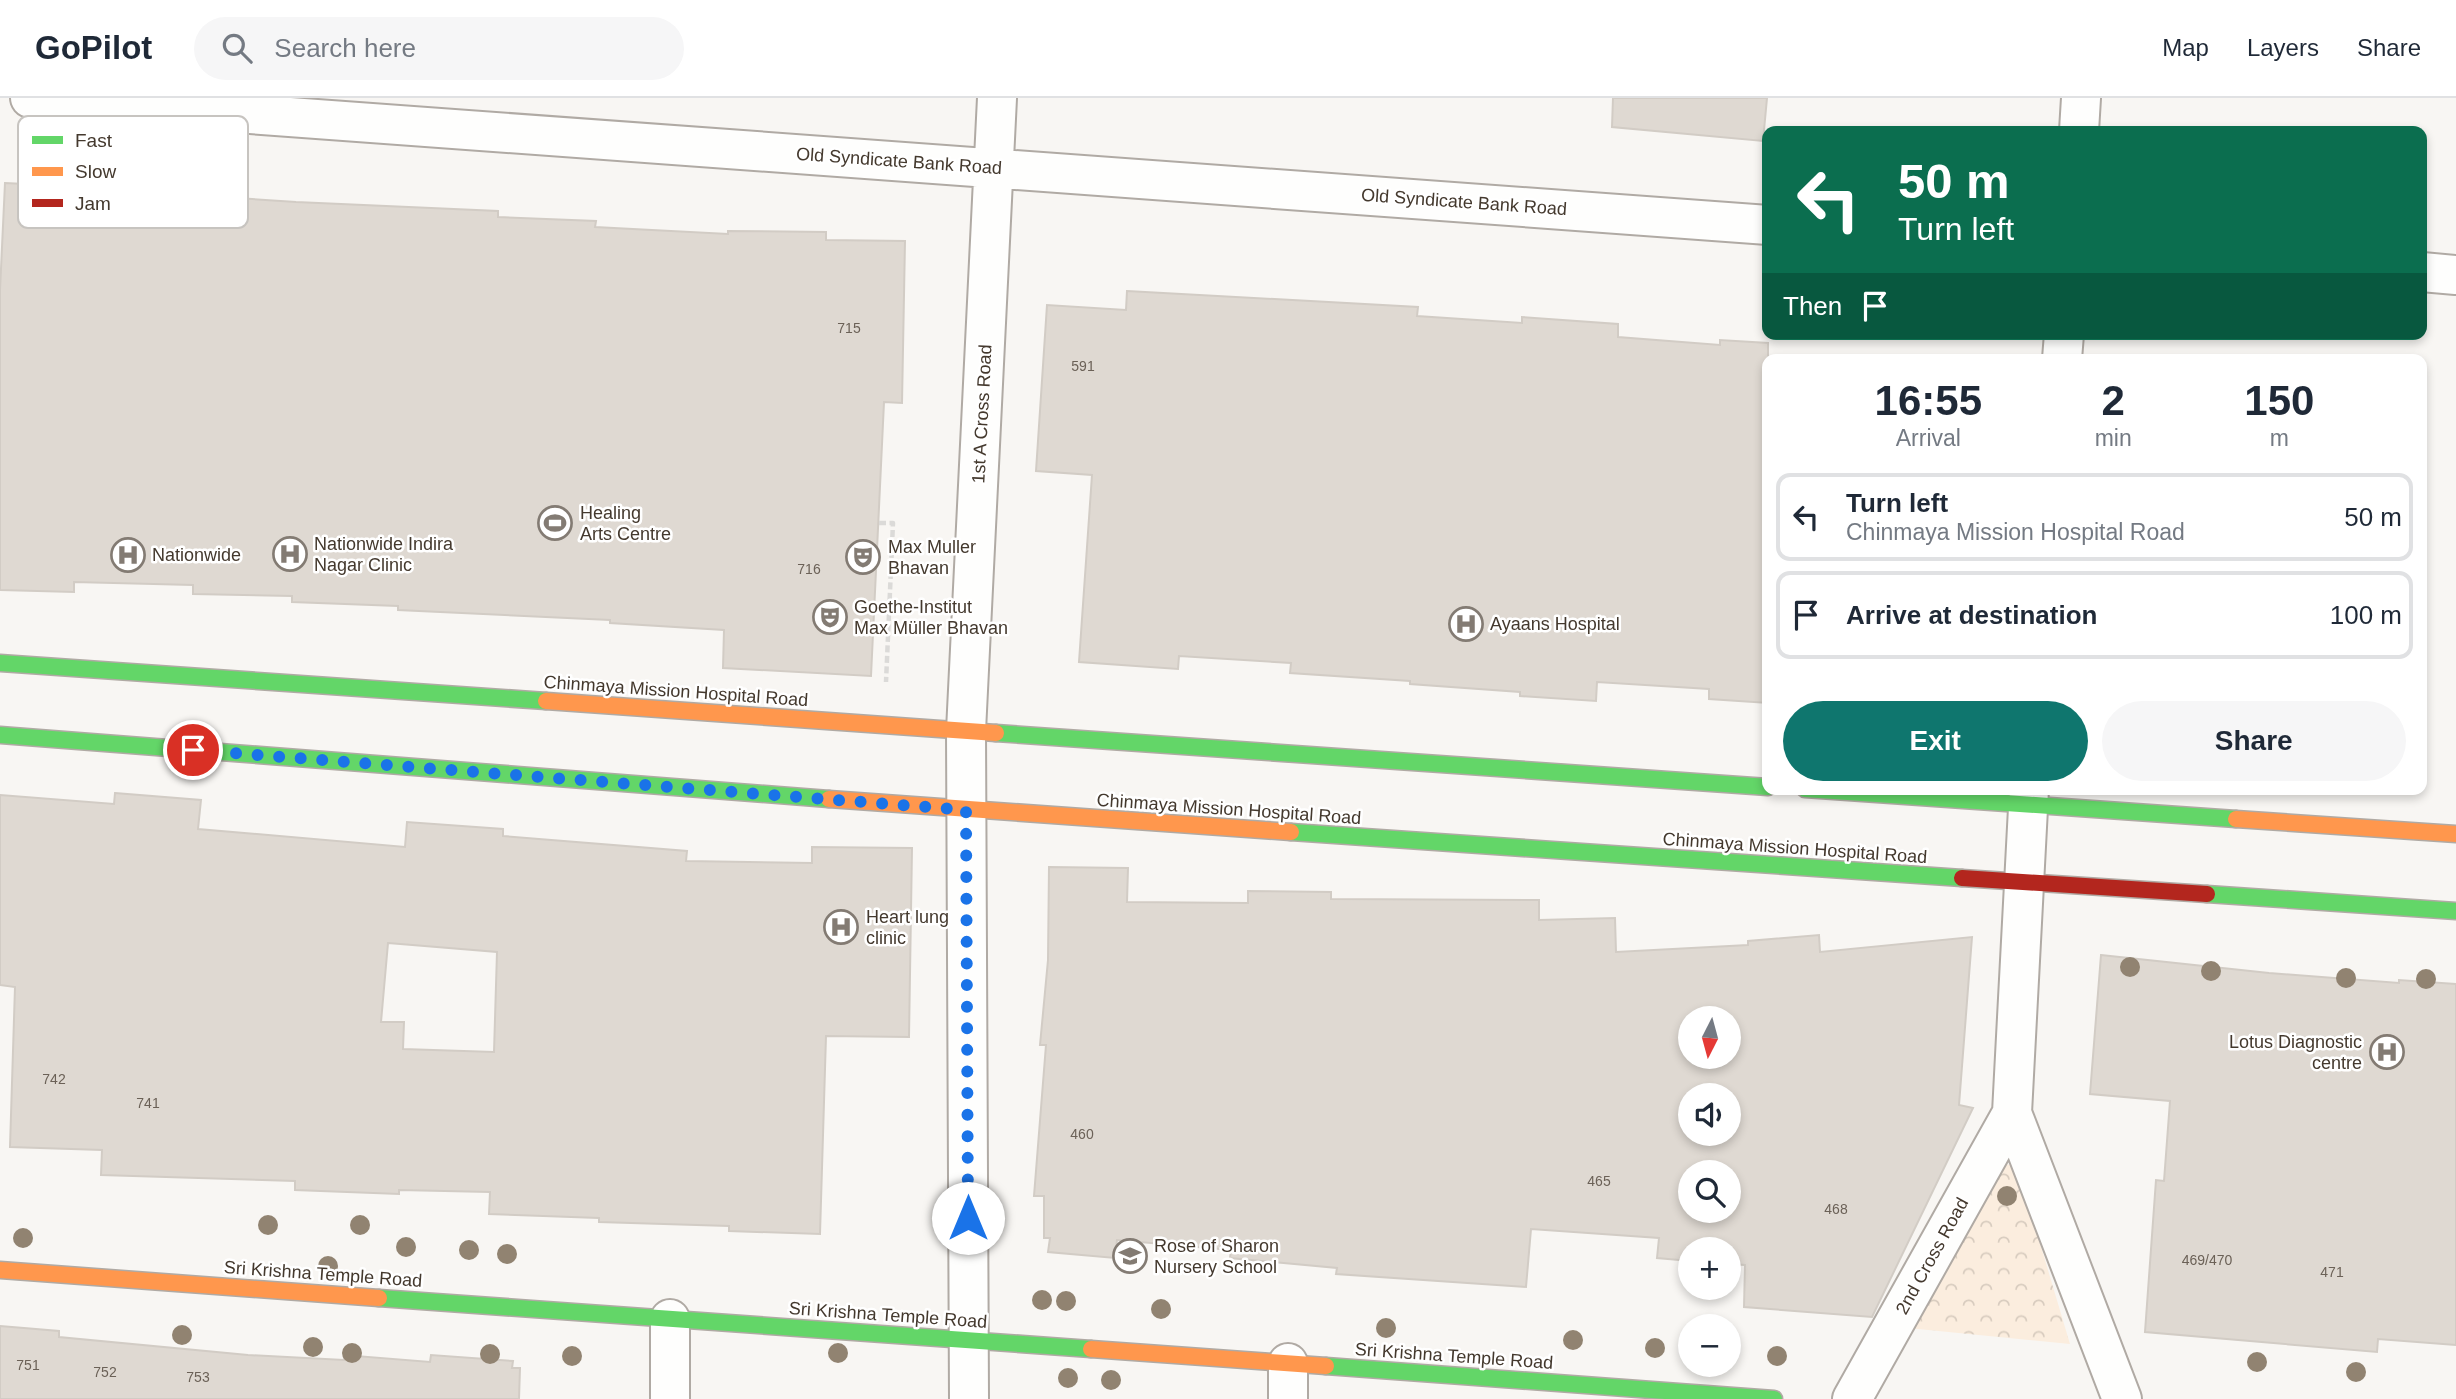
<!DOCTYPE html>
<meta charset="utf-8">
<style>
:root{--surface:#fff;--page:#f6f6f7;--text:#1f2937;--muted:#747a83;--line:#e0e1e3;--accent:#0f766e}
body{margin:0;font-family:Arial,sans-serif;background:var(--page);color:var(--text);height:100vh;display:flex;flex-direction:column;font-size:26px;white-space:nowrap}
*{box-sizing:border-box;margin:0}
p{font-size:23px;color:var(--muted)}
.icon{flex:none;width:38px;height:38px;fill:none;stroke:currentColor;stroke-width:2;stroke-linecap:round;stroke-linejoin:round}
.map{position:relative;flex:1;overflow:hidden}
.panel{position:absolute;left:1762px;top:256px;width:665px;height:441px;display:flex;flex-direction:column;background:var(--surface);border-radius:14px;box-shadow:0 4px 10px #0003}
.panel>*{flex:none}
.hud{position:absolute;left:1762px;top:28px;width:665px;height:214px;border-radius:14px;box-shadow:0 4px 10px #0003;background:#0b6e4f;color:#fff;overflow:hidden}
.needle{width:46px;rotate:186deg}
.controls{position:absolute;left:1678px;top:908px;display:grid;gap:14px}
.controls a{display:grid;place-items:center;width:63px;height:63px;border-radius:50%;background:var(--surface);box-shadow:0 4px 10px #0003;font-size:35px}
.pin{position:absolute;display:grid;place-items:center;width:60px;height:60px;color:#fff;margin:-30px;border:4px solid #fff;border-radius:50%;box-shadow:0 2px 7px #0007}
.me{position:absolute;width:77px;margin:-38px;rotate:0deg;stroke-linejoin:round;filter:drop-shadow(0 0 5px #0008)}
.turn{display:flex;align-items:center;gap:24px;height:147px;padding:0 21px;font-size:32px}
.turn .icon{width:91px;height:91px;stroke-width:2.5}
.turn b{display:block;font-size:49px;line-height:60px}
.then{display:flex;align-items:center;height:66px;padding:0 21px;background:#0003;gap:14px;font-size:26px}
.eta{display:flex;justify-content:space-evenly;align-items:center;height:119px;text-align:center}
.eta b{font-size:42px;font-weight:700;line-height:49px}
.cta{display:flex;gap:14px;margin-top:auto;padding:14px 21px}
.cta a{flex:1;height:80px;border-radius:42px;background:var(--accent);color:#fff;font-size:28px;font-weight:700;line-height:80px;text-align:center}
.cta a+a{background:var(--page);color:var(--text)}
ul{padding:0;list-style:none}
li{display:flex;align-items:center;gap:21px;height:88px;margin:0 14px 10px;padding:0 7px;border:4px solid var(--line);border-radius:14px}
li div{flex:1}
li b{display:block;font-size:26px}
li em{font-style:normal}
header{display:flex;align-items:center;gap:42px;box-sizing:border-box;height:98px;padding:0 35px;background:var(--surface);border-bottom:2px solid var(--line)}
header strong{font-size:33px}
nav{display:flex;gap:38px;margin-inline-start:auto;font-size:24px}
.search{width:490px;height:63px;background:var(--page);display:flex;align-items:center;gap:18px;box-sizing:border-box;padding:0 24px;border-radius:38px;color:var(--muted);font-size:26px}
.map>svg:first-child{display:block}
</style>
<header>
<strong>GoPilot</strong>
<div class="search"><svg class="icon" aria-label="search" viewBox="0 0 24 24"><circle cx="10" cy="10" r="6"/><path d="M15 15l6 6"/></svg>Search here</div>
<nav><a>Map</a><a>Layers</a><a>Share</a></nav>
</header>
<div class="map">
<svg width="2456" height="1301" viewBox="0 0 2456 1301">
<defs>
<pattern id="park-crowns" width="20" height="18" patternUnits="userSpaceOnUse" patternTransform="scale(1.75)"><rect width="20" height="18" fill="#fbedde"/><path d="M2 6a3 3 0 1 1 6 0M12 15a3 3 0 1 1 6 0" fill="none" stroke="#d8ccbf"/></pattern>
</defs>
<rect width="100%" height="100%" fill="#f8f6f3"/>
<path fill="url(#park-crowns)" d="M 1993,1064 L 2017,1068 L 2070,1246 L 1908,1230 Z"/>
<path fill="#dfd9d2" stroke="#d2ccc5" stroke-width="2" fill-rule="evenodd" d="M 1613,0 L 1767,0 L 1763,43 L 1612,29 Z
M 5,85 L 207,95 L 207,98 L 296,104 L 498,113 L 498,119 L 596,123 L 595,129 L 728,136 L 728,133 L 826,134 L 826,142 L 905,143 L 902,305 L 884,304 L 871,578 L 723,570 L 724,532 L 610,525 L 610,522 L 398,512 L 398,508 L 292,504 L 292,498 L 193,496 L 193,487 L 74,484 L 74,494 L 0,492 L 0,192 Z
M 1127,193 L 1418,209 L 1417,218 L 1522,225 L 1522,219 L 1618,226 L 1618,239 L 1720,247 L 1720,242 L 1768,245 L 1768,605 L 1709,601 L 1709,591 L 1597,584 L 1596,603 L 1520,598 L 1520,594 L 1410,586 L 1410,583 L 1290,575 L 1291,565 L 1179,558 L 1178,571 L 1079,564 L 1092,377 L 1036,373 L 1047,207 L 1126,212 Z
M 115,695 L 201,702 L 198,731 L 405,749 L 407,724 L 503,731 L 503,738 L 687,753 L 686,763 L 812,765 L 812,749 L 912,750 L 909,939 L 826,938 L 820,1136 L 729,1133 L 729,1128 L 599,1124 L 599,1120 L 489,1116 L 490,1094 L 399,1092 L 399,1096 L 295,1092 L 295,1083 L 101,1077 L 102,1052 L 10,1049 L 15,889 L 0,887 L 0,697 L 114,706 ZM 388,845 L 497,854 L 494,954 L 403,951 L 404,924 L 381,924 Z
M 1049,769 L 1128,770 L 1127,804 L 1248,805 L 1248,793 L 1331,794 L 1331,801 L 1539,802 L 1539,822 L 1615,820 L 1616,854 L 1748,847 L 1748,843 L 1819,837 L 1820,854 L 1972,839 L 1959,1007 L 1973,1010 L 1872,1219 L 1744,1209 L 1745,1167 L 1729,1166 L 1729,1152 L 1690,1152 L 1690,1163 L 1657,1160 L 1659,1140 L 1531,1131 L 1526,1189 L 1336,1176 L 1337,1170 L 1230,1160 L 1231,1152 L 1117,1142 L 1115,1160 L 1048,1154 L 1050,1140 L 1044,1140 L 1044,1098 L 1034,1098 L 1046,947 L 1040,947 L 1048,862 ZM 1690,920 L 1729,920 L 1729,959 L 1690,959 ZM 1690,998 L 1729,998 L 1729,1036 L 1690,1036 ZM 1690,1074 L 1729,1074 L 1729,1113 L 1690,1113 Z
M 2101,857 L 2269,875 L 2399,885 L 2399,882 L 2456,886 L 2456,1247 L 2378,1241 L 2377,1254 L 2145,1234 L 2156,1082 L 2164,1083 L 2170,1003 L 2090,996 Z
M 0,1228 L 59,1233 L 59,1239 L 248,1257 L 344,1262 L 344,1257 L 430,1264 L 431,1257 L 513,1263 L 512,1270 L 520,1270 L 519,1301 L 0,1301 Z"/>
<g fill="none" stroke-linecap="round" stroke-linejoin="round">
<g stroke="#b0aaa4" stroke-width="42">
<path id="street" d="M 30,0 L 1768,127
M 2079,33 L 2081,0
M 2422,174 L 2456,177
M 2062,261 L 2064,236
M 2029,691 L 2012,1015 L 2122,1301
M 670,1221 L 670,1301
M 969,1301 L 966,633 L 997,0
M 1288,1301 L 1288,1265
M 1852,1301 L 2012,1015"/>
</g>
<g stroke="#b0aaa4" stroke-width="19">
<path id="fast" d="M 0,565 L 546,603
M 996,635 L 1768,689
M 0,637 L 829,701
M 1805,691 L 2236,721
M 1291,734 L 1962,780
M 2207,796 L 2456,813
M 379,1200 L 1091,1251
M 1326,1268 L 1774,1301"/>
</g>
<g stroke="#b0aaa4" stroke-width="19">
<path id="slow" d="M 546,603 L 996,635
M 829,701 L 1291,734
M 2236,721 L 2456,736
M 0,1172 L 379,1200
M 1091,1251 L 1326,1268"/>
</g>
<g stroke="#b0aaa4" stroke-width="19">
<path id="jam" d="M 1962,780 L 2207,796"/>
</g>
<path stroke="#dbdad8" stroke-width="4.5" stroke-dasharray="7 3.5" stroke-linecap="butt" d="M 879,425 L 893,425 L 886,584"/>
<use href="#street" stroke="#fefefd" stroke-width="38"/>
<use href="#fast" stroke="#63d668" stroke-width="16"/>
<use href="#slow" stroke="#ff974d" stroke-width="16"/>
<use href="#jam" stroke="#b3261e" stroke-width="16"/>
</g>
<g fill="#918371">
<circle cx="2130" cy="869" r="10"/>
<circle cx="2211" cy="873" r="10"/>
<circle cx="2346" cy="880" r="10"/>
<circle cx="2426" cy="881" r="10"/>
<circle cx="2007" cy="1098" r="10"/>
<circle cx="268" cy="1127" r="10"/>
<circle cx="360" cy="1127" r="10"/>
<circle cx="23" cy="1140" r="10"/>
<circle cx="406" cy="1149" r="10"/>
<circle cx="469" cy="1152" r="10"/>
<circle cx="507" cy="1156" r="10"/>
<circle cx="328" cy="1168" r="10"/>
<circle cx="1042" cy="1202" r="10"/>
<circle cx="1066" cy="1203" r="10"/>
<circle cx="1161" cy="1211" r="10"/>
<circle cx="1386" cy="1230" r="10"/>
<circle cx="182" cy="1237" r="10"/>
<circle cx="1573" cy="1242" r="10"/>
<circle cx="313" cy="1249" r="10"/>
<circle cx="1655" cy="1250" r="10"/>
<circle cx="352" cy="1255" r="10"/>
<circle cx="838" cy="1255" r="10"/>
<circle cx="490" cy="1256" r="10"/>
<circle cx="572" cy="1258" r="10"/>
<circle cx="1777" cy="1258" r="10"/>
<circle cx="2257" cy="1264" r="10"/>
<circle cx="2356" cy="1274" r="10"/>
<circle cx="1068" cy="1280" r="10"/>
<circle cx="1111" cy="1282" r="10"/>
</g>
<g fill="none" stroke-linecap="round" stroke-linejoin="round">
<path stroke="#1a73e8" stroke-width="12" stroke-dasharray="0 21.6" d="M 193,652 L 966,712 L 968,1120"/>
</g>
<defs>
<g id="stadium-ring" transform="scale(1.75)"><circle r="9.5" fill="#fff" stroke="#837b73" stroke-width="1.5"/><path d="M0-5a6.5 5 0 1 0 0 10a6.5 5 0 1 0 0-10ZM-3.5-1.8h7v3.6h-7Z" fill="#837b73"/></g>
<g id="hospital-ring" transform="scale(1.75)"><circle r="9.5" fill="#fff" stroke="#837b73" stroke-width="1.5"/><path d="M-5-5h3v3.5h4V-5h3V5h-3V1.5h-4V5h-3Z" fill="#837b73"/></g>
<g id="theatre-ring" transform="scale(1.75)"><circle r="9.5" fill="#fff" stroke="#837b73" stroke-width="1.5"/><path d="M-5-5.5Q0-4 5-5.5V0Q5 5 0 6Q-5 5-5 0ZM-3.3-2.5H-1v1.5H-3.3ZM1-2.5H3.3v1.5H1ZM-2.8 1Q0 5.5 2.8 1Z" fill="#837b73"/></g>
<g id="school-ring" transform="scale(1.75)"><circle r="9.5" fill="#fff" stroke="#837b73" stroke-width="1.5"/><path d="M0-5L7-2L0 1L-7-2ZM-4 1L0 2.5L4 1V4Q0 6-4 4Z" fill="#837b73"/></g>
</defs>
<g fill-rule="evenodd">
<use href="#stadium-ring" x="555" y="425"/>
<use href="#hospital-ring" x="290" y="456"/>
<use href="#hospital-ring" x="128" y="457"/>
<use href="#theatre-ring" x="863" y="459"/>
<use href="#theatre-ring" x="830" y="519"/>
<use href="#hospital-ring" x="1466" y="526"/>
<use href="#hospital-ring" x="841" y="829"/>
<use href="#hospital-ring" x="2387" y="954"/>
<use href="#school-ring" x="1130" y="1158"/>
</g>
<g text-anchor="middle" dominant-baseline="central" stroke-width="5" stroke-linejoin="round" paint-order="stroke">
<g font-size="14" fill="#6b6157">
<text x="849" y="230">715</text>
<text x="1083" y="268">591</text>
<text x="809" y="471">716</text>
<text x="54" y="981">742</text>
<text x="148" y="1005">741</text>
<text x="1082" y="1036">460</text>
<text x="1599" y="1083">465</text>
<text x="1836" y="1111">468</text>
<text x="2207" y="1162">469/470</text>
<text x="2332" y="1174">471</text>
<text x="28" y="1267">751</text>
<text x="105" y="1274">752</text>
<text x="198" y="1279">753</text>
</g>
<g font-size="18" fill="#44392e" stroke="#fff">
<text transform="translate(899 63) rotate(4)">Old Syndicate Bank Road</text>
<text transform="translate(1464 104) rotate(4)">Old Syndicate Bank Road</text>
<text transform="translate(982 316) rotate(-87)">1st A Cross Road</text>
<text transform="translate(676 593) rotate(4)">Chinmaya Mission Hospital Road</text>
<text transform="translate(1229 711) rotate(4)">Chinmaya Mission Hospital Road</text>
<text transform="translate(1795 750) rotate(4)">Chinmaya Mission Hospital Road</text>
<text transform="translate(1932 1158) rotate(-61)">2nd Cross Road</text>
<text transform="translate(323 1176) rotate(4)">Sri Krishna Temple Road</text>
<text transform="translate(888 1217) rotate(4)">Sri Krishna Temple Road</text>
<text transform="translate(1454 1258) rotate(4)">Sri Krishna Temple Road</text>
</g>
<g font-size="18" fill="#44392e" stroke="#fff" text-anchor="start">
<text x="580" y="415">Healing<tspan x="580" dy="21">Arts Centre</tspan></text>
<text x="314" y="446">Nationwide Indira<tspan x="314" dy="21">Nagar Clinic</tspan></text>
<text x="888" y="449">Max Muller<tspan x="888" dy="21">Bhavan</tspan></text>
<text x="152" y="457">Nationwide</text>
<text x="854" y="509">Goethe-Institut<tspan x="854" dy="21">Max Müller Bhavan</tspan></text>
<text x="1490" y="526">Ayaans Hospital</text>
<text x="866" y="819">Heart lung<tspan x="866" dy="21">clinic</tspan></text>
<text x="2362" y="944" text-anchor="end">Lotus Diagnostic<tspan x="2362" dy="21">centre</tspan></text>
<text x="1154" y="1148">Rose of Sharon<tspan x="1154" dy="21">Nursery School</tspan></text>
</g>
</g>
<rect x="18" y="18" width="230" height="112" rx="10" fill="#fff" stroke="#c7c4c0" stroke-width="2"/>
<rect x="32" y="38" width="31" height="8" fill="#63d668"/>
<rect x="32" y="69" width="31" height="9" fill="#ff974d"/>
<rect x="32" y="101" width="31" height="8" fill="#b3261e"/>
<g font-size="19" fill="#44392e">
<text x="75" y="49">Fast</text>
<text x="75" y="80">Slow</text>
<text x="75" y="112">Jam</text>
</g>
</svg>
<div class="controls">
<a><svg class="needle" viewBox="-14 -14 28 28"><path d="M0-13l5 13h-10z" fill="#e53935"/><path d="M0 13l5-13h-10z" fill="#747a83"/></svg></a>
<a><svg class="icon" aria-label="sound" viewBox="0 0 24 24"><path d="M4 9h4l5-4v14l-5-4H4zM17 9q2 3 0 6"/></svg></a>
<a><svg class="icon" aria-label="search" viewBox="0 0 24 24"><circle cx="10" cy="10" r="6"/><path d="M15 15l6 6"/></svg></a>
<a>+</a>
<a>−</a>
</div>
<div class="pin" style="left:193px;top:652px;background:#d93025"><svg class="icon" aria-label="arrive" viewBox="0 0 24 24"><path d="M6 21V4h12l-3 4 3 4H6"/></svg></div>
<svg class="me" style="left:968px;top:1120px" viewBox="-20 -20 40 40"><circle r="19" fill="#fff"/><path d="M0-13L10 11 0 6-10 11z" fill="#1a73e8"/></svg>
<div class="hud">
<div class="turn"><svg class="icon" aria-label="left" viewBox="0 0 24 24"><path d="M17 20v-9H6M10 6l-5 5 5 5"/></svg><div><b>50 m</b>Turn left</div></div>
<div class="then">Then<svg class="icon" aria-label="arrive" viewBox="0 0 24 24"><path d="M6 21V4h12l-3 4 3 4H6"/></svg></div>
</div>
<section class="panel">
<div class="eta">
<div><b>16:55</b><p>Arrival</p></div>
<div><b>2</b><p>min</p></div>
<div><b>150</b><p>m</p></div>
</div>
<ul>
<li><svg class="icon" aria-label="left" viewBox="0 0 24 24"><path d="M17 20v-9H6M10 6l-5 5 5 5"/></svg><div><b>Turn left</b><p>Chinmaya Mission Hospital Road</p></div><em>50 m</em></li>
<li><svg class="icon" aria-label="arrive" viewBox="0 0 24 24"><path d="M6 21V4h12l-3 4 3 4H6"/></svg><div><b>Arrive at destination</b></div><em>100 m</em></li>
</ul>
<div class="cta"><a>Exit</a><a>Share</a></div>
</section>
</div>
